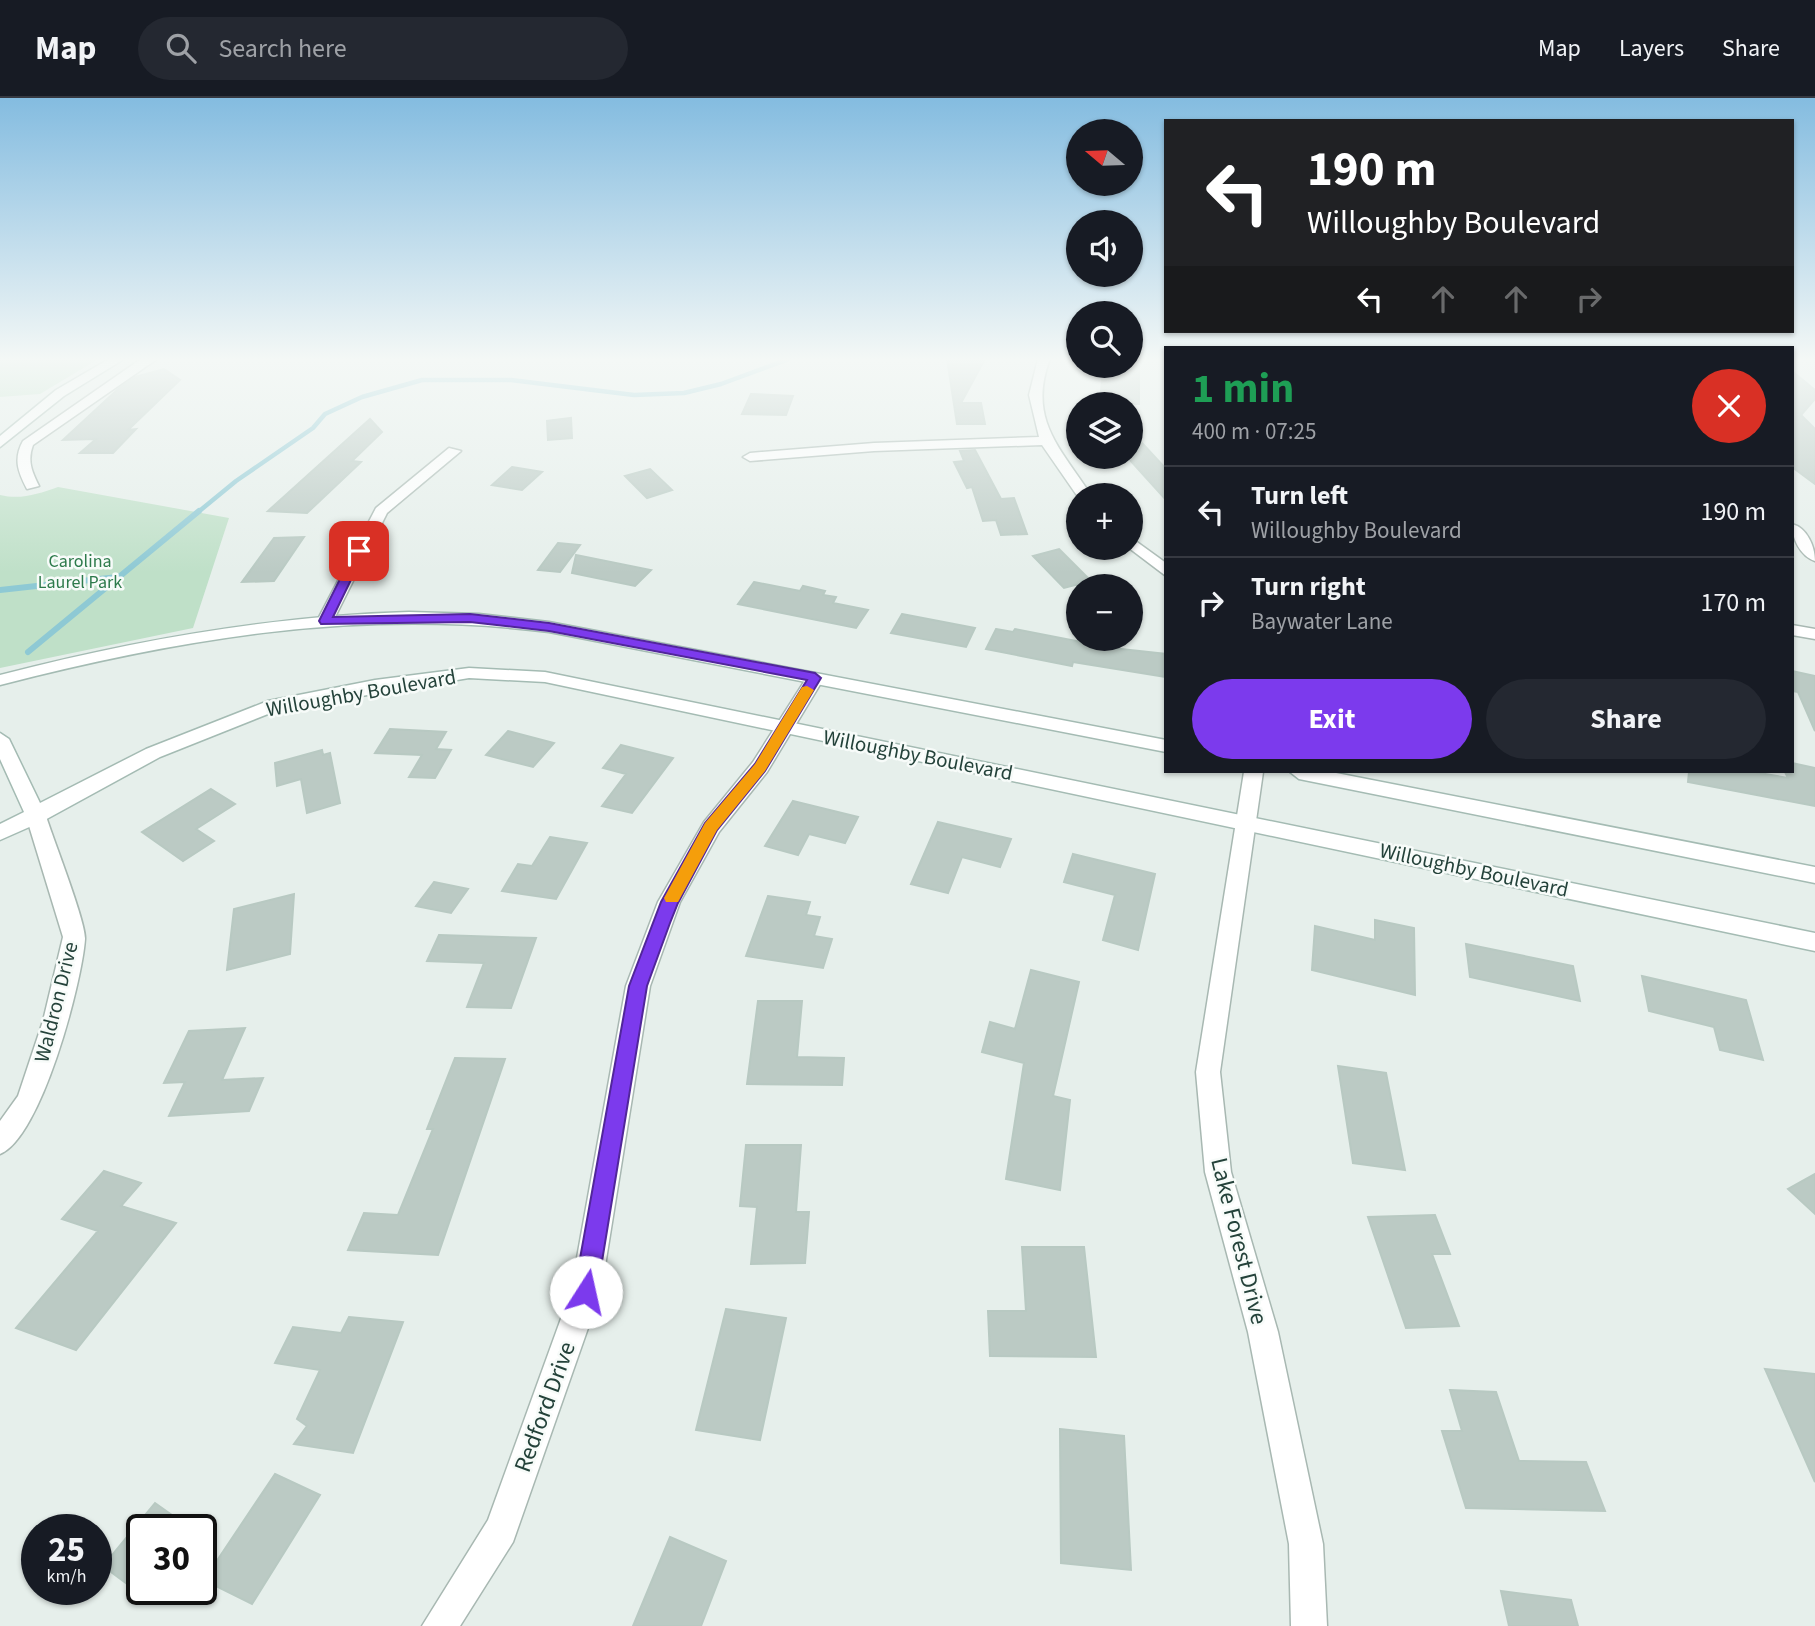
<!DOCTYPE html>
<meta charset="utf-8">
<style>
:root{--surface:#171b24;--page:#242831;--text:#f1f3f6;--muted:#9ea1a6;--line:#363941;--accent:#7c3aed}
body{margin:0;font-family:"Source Sans 3",sans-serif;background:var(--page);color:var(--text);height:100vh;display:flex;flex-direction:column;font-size:26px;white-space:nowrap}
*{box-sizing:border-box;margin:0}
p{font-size:23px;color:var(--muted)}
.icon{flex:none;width:38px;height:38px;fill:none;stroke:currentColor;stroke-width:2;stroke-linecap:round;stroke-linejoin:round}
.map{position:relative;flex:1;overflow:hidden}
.drawer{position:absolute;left:1164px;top:248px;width:630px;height:427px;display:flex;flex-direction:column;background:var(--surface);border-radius:0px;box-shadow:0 2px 5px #0004}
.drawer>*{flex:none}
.guide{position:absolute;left:1164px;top:21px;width:630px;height:214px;border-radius:0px;box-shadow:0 2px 5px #0004;background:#202124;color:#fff;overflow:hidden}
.needle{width:46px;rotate:289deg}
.controls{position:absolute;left:1066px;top:21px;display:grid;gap:14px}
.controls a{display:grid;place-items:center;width:77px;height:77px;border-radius:50%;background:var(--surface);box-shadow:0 2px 5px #0004;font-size:35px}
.speed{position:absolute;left:21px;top:1416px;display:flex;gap:14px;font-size:35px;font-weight:700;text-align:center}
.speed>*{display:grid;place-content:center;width:91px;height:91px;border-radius:50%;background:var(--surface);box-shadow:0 2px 5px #0004;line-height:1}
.speed small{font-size:18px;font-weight:400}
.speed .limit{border:4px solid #111;border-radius:10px;background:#fff;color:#111}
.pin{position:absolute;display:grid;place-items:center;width:60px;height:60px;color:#fff;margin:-30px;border-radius:14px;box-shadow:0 4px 10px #0006}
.me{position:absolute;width:77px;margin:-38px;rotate:10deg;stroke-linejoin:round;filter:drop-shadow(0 0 5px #0008)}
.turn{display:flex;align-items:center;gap:24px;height:147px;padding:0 28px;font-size:32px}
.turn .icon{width:91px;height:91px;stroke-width:2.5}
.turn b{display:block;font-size:49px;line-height:60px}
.lanes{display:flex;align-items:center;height:66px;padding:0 28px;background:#0003;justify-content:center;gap:35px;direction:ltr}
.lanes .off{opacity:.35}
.round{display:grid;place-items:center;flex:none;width:74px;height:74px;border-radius:37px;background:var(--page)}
.summary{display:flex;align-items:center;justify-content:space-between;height:119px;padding:0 28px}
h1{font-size:42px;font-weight:700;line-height:52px;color:#1e9e55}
.cta{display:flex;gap:14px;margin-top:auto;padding:14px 28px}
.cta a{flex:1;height:80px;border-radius:42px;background:var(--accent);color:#fff;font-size:28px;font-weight:700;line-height:80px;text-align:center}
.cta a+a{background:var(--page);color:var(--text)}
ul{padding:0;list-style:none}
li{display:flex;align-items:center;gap:21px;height:91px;padding:0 28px;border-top:2px solid var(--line)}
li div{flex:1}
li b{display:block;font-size:26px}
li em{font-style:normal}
header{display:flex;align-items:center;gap:42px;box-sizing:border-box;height:98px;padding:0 35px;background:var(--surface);border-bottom:2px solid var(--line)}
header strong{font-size:33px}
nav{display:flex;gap:38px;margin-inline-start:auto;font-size:24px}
.search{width:490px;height:63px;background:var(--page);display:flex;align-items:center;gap:18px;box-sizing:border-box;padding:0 24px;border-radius:38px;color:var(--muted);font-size:26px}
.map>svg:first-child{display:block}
</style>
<header>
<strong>Map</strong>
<div class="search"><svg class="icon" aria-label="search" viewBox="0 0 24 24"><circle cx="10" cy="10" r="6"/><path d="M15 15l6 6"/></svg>Search here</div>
<nav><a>Map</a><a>Layers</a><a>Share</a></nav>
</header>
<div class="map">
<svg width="1815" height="1528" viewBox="0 0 1815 1528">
<rect width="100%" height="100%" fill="#e6efeb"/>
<path fill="#bfe0c8" d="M 0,261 L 95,261 L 95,263 L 40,296 L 0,299 Z
M 58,389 L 229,420 L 193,530 L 0,570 L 0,397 C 21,402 38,396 58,389 Z"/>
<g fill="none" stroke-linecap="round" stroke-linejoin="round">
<path stroke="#8ec9d4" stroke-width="4.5" d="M 197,415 L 236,383 L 313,330 L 325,316 L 362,299 L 422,282 L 511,282 L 634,297 L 684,295 L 721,286 L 789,261"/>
<path stroke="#8ec9d4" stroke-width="6" d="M 0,492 L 118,479
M 28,554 L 199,413"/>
</g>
<path fill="#bbcac4" stroke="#b8c9c2" stroke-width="2" d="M 947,261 L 985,261 L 961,305 L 981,305 L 985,326 L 957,326 Z
M 1103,268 L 1139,268 L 1139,306 L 1100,306 Z
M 164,271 L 180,282 L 128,332 L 136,331 L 113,355 L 80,355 L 96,341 L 63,342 L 118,291 L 135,279 Z
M 1792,273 L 1815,292 L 1815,301 L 1801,317 L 1815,331 L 1815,386 L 1792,369 Z
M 751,296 L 793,298 L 786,317 L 742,316 Z
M 571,320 L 572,340 L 548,342 L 547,323 Z
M 370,321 L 382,334 L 352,363 L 361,364 L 307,415 L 268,413 Z
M 1130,332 L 1166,371 L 1166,402 L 1130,362 Z
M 975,352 L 1001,401 L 1014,400 L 1027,436 L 1001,437 L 996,422 L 983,423 L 972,389 L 967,390 L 954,364 L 964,363 L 960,353 Z
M 512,369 L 542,374 L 522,392 L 492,387 Z
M 650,371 L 672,392 L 647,400 L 625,378 Z
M 304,439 L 274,483 L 242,484 L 274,440 Z
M 558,445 L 580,447 L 560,474 L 538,472 Z
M 1059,451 L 1091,483 L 1064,490 L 1033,458 Z
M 576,457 L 651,472 L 635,488 L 572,475 Z
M 754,484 L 800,493 L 803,488 L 825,493 L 823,497 L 836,499 L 833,505 L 868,512 L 856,530 L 738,506 Z
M 902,516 L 975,530 L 966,549 L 891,535 Z
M 996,531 L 1013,534 L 1015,531 L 1112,550 L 1166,556 L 1166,579 L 1073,564 L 1072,568 L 986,551 Z
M 1792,573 L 1815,578 L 1815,633 L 1798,594 L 1792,593 Z
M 390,631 L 446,634 L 436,651 L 451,652 L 435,680 L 409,679 L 422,657 L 375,655 Z
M 508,633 L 554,645 L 533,669 L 486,657 Z
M 621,647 L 673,660 L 632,715 L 602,708 L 626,676 L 603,670 Z
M 322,652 L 323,657 L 330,655 L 340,705 L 307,715 L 301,681 L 277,688 L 275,665 Z
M 1792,665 L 1815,670 L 1815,708 L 1688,684 L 1689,674 L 1754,674 L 1788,680 L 1785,674 L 1792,674 Z
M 211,691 L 235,706 L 196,731 L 214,743 L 183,763 L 142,734 Z
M 793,703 L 858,719 L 845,745 L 809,736 L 798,757 L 765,748 Z
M 938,724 L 1011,741 L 1000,769 L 962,759 L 948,795 L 911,786 Z
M 550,739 L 587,745 L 556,801 L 502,793 L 518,766 L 532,768 Z
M 1073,756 L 1155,776 L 1138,852 L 1103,842 L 1115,797 L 1064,784 Z
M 434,784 L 468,791 L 451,815 L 416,808 Z
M 294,796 L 290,856 L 227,872 L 234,811 Z
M 768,798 L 810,804 L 806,817 L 820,819 L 814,838 L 832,841 L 823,870 L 746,858 Z
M 1375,822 L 1414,830 L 1415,897 L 1312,872 L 1315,828 L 1375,842 Z
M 439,837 L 536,840 L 511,910 L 467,909 L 484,865 L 427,863 Z
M 1466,846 L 1573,868 L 1580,903 L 1470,879 Z
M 1031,872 L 1079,884 L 1053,998 L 1070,1002 L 1060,1092 L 1006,1081 L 1024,965 L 982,954 L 990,924 L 1015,931 Z
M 1642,878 L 1746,902 L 1763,962 L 1720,952 L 1714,929 L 1649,913 Z
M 758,903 L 802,903 L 797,959 L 844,960 L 842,987 L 747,986 Z
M 245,930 L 222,982 L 263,980 L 249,1013 L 169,1018 L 185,984 L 164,985 L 189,933 Z
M 455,960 L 505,961 L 438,1157 L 348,1152 L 364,1115 L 398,1117 L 433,1031 L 427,1031 Z
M 1338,968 L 1386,975 L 1405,1072 L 1353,1065 Z
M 746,1047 L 801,1047 L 796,1114 L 809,1114 L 805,1165 L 751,1166 L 757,1109 L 740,1108 Z
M 104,1073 L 141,1085 L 121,1108 L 176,1125 L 76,1252 L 16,1230 L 98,1133 L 62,1121 Z
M 1815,1076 L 1815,1116 L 1788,1091 Z
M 1435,1117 L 1450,1156 L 1432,1156 L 1459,1228 L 1406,1230 L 1368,1119 Z
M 1022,1149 L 1084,1149 L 1096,1259 L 990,1258 L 988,1213 L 1026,1213 Z
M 726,1211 L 786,1220 L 760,1342 L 696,1332 Z
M 349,1219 L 403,1224 L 353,1355 L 294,1346 L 307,1328 L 297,1321 L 320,1272 L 275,1265 L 293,1229 L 341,1235 Z
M 1765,1271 L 1815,1276 L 1815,1384 Z
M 1450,1292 L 1496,1294 L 1519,1363 L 1586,1364 L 1605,1413 L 1466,1410 L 1442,1333 L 1462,1333 Z
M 1060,1331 L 1124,1338 L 1131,1472 L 1061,1465 Z
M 275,1376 L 320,1397 L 252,1506 L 204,1482 Z
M 155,1405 L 193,1432 L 142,1432 L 142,1497 L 103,1468 Z
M 670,1439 L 726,1463 L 701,1528 L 633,1528 Z
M 1501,1493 L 1571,1502 L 1578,1528 L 1509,1528 Z"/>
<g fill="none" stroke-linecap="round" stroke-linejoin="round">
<g stroke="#a8b8b2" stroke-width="3">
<path id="street" d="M 141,261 L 157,261 L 33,347 C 27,363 32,374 39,388 L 27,391 C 18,374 13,361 23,343 Z
M 1038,261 L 1050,261 C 1027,321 1061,351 1091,397 L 1078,399 L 1042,347 L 874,353 L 750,363 L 743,359 L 750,355 L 874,345 L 1039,339 L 1029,297 Z
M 449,350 L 461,353 L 387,415 L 333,523 L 325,528 L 319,526 L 317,523 L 376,410 Z
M 1792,426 C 1807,430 1815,448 1815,463 C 1800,458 1792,440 1792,426 Z
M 1130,439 L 1166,465 L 1166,478 L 1129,450 Z
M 1792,527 L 1815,531 L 1815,541 L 1792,537 Z
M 815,575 L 824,580 L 767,674 L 719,734 L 680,804 L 650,888 L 601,1193 L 513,1444 L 460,1528 L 422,1528 L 488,1422 L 571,1193 L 626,888 L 658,804 L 704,724 L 753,664 L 809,576 Z
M 1244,674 L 1263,674 L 1220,974 L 1231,1074 L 1278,1234 L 1323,1446 L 1327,1528 L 1291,1528 L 1289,1446 L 1248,1234 L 1205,1074 L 1196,974 Z
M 36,711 L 46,718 C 53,741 86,824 85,841 C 82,885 41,1040 0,1056 L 0,1023 L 18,998 L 43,923 L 63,839 L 26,718 Z"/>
</g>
<g stroke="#a4bbb3" stroke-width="3">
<path id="secondary" d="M 109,261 L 124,261 L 64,298 L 0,349 L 0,338 L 56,292 Z
M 409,514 L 479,516 L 549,524 L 1166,642 L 1166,654 L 549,534 C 359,510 184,540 0,587 L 0,577 C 135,542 270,518 409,514 Z
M 469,570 L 545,574 L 1815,835 L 1815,853 L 545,584 L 469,580 L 278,612 L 160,659 L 43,723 L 0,742 L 0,726 L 24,714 L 0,661 L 0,635 L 9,641 L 40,705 L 146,651 L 268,603 L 375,582 Z
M 1290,674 L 1331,674 L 1815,769 L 1815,785 L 1299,681 Z"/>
</g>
<use href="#street" fill="#fff" fill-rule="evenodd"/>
<use href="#secondary" fill="#fff" fill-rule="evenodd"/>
</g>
<linearGradient id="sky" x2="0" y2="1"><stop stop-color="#84bce0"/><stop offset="0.55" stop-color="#f4f8f6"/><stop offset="1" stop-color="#f4f8f6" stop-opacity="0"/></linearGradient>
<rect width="1815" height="475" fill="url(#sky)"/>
<path fill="#7c3aed" stroke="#51269a" stroke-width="2" d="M 359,450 L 365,453 L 333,519 L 470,516 L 549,525 L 815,575 L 821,580 L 765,673 L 717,732 L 678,805 L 670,825 L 647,888 L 597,1194 L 593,1201 L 586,1205 L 578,1201 L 574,1194 L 629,888 L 661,804 L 705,725 L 755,666 L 807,582 L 549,533 L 470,524 L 321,526 L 319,523 L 354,453 Z"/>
<path fill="#f59e0b" d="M 807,588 L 814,592 L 765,673 L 717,732 L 678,804 L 666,804 L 664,800 L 705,725 L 755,666 L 802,589 Z"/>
<g text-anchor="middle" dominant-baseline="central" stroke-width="5" stroke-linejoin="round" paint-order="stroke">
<g font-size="18" fill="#2d7a4b" stroke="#f7fbf9">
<text x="80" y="463">Carolina<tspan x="80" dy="21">Laurel Park</tspan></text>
</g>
<g font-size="21" fill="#24423a" stroke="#f7fbf9">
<text transform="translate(361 595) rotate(-10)">Willoughby Boulevard</text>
<text transform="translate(918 657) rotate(11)">Willoughby Boulevard</text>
<text transform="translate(1474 772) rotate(12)">Willoughby Boulevard</text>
<text transform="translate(56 904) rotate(-76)">Waldron Drive</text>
</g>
<g font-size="24" fill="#24423a" stroke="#f7fbf9">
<text transform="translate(1239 1143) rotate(76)">Lake Forest Drive</text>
<text transform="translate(545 1309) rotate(-70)">Redford Drive</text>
</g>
</g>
</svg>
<div class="controls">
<a><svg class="needle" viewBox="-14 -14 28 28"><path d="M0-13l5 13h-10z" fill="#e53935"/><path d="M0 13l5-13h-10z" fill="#9ea1a6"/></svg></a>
<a><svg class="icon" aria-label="sound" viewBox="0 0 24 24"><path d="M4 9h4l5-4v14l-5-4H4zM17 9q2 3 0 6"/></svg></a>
<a><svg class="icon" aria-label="search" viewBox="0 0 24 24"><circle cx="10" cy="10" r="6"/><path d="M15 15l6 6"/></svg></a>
<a><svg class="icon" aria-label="layers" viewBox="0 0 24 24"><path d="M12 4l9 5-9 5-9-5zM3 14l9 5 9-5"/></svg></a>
<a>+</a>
<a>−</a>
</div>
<div class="speed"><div>25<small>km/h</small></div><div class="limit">30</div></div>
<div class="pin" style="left:359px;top:453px;background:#d93025"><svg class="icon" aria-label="arrive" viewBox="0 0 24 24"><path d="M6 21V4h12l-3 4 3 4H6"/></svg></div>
<svg class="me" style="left:586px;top:1194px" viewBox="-20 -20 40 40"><circle r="19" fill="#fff"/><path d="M0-13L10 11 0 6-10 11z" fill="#7c3aed"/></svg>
<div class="guide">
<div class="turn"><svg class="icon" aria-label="left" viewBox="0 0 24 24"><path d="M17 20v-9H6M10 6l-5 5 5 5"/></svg><div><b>190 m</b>Willoughby Boulevard</div></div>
<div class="lanes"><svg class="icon" aria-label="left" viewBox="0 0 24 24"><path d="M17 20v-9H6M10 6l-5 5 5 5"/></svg><svg class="icon off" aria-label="ahead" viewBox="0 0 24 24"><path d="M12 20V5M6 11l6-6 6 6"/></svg><svg class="icon off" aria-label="ahead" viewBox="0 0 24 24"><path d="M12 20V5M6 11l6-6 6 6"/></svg><svg class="icon off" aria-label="right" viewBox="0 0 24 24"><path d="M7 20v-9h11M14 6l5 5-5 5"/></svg></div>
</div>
<section class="drawer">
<div class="summary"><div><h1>1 min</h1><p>400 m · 07:25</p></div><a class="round" style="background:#d93025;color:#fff"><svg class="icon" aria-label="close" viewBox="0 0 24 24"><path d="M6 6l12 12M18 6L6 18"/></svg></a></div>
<ul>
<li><svg class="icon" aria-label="left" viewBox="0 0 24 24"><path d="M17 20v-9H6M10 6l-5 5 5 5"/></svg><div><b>Turn left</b><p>Willoughby Boulevard</p></div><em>190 m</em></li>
<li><svg class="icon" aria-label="right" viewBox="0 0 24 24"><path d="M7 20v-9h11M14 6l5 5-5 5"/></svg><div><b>Turn right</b><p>Baywater Lane</p></div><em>170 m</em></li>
</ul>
<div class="cta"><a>Exit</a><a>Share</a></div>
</section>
</div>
